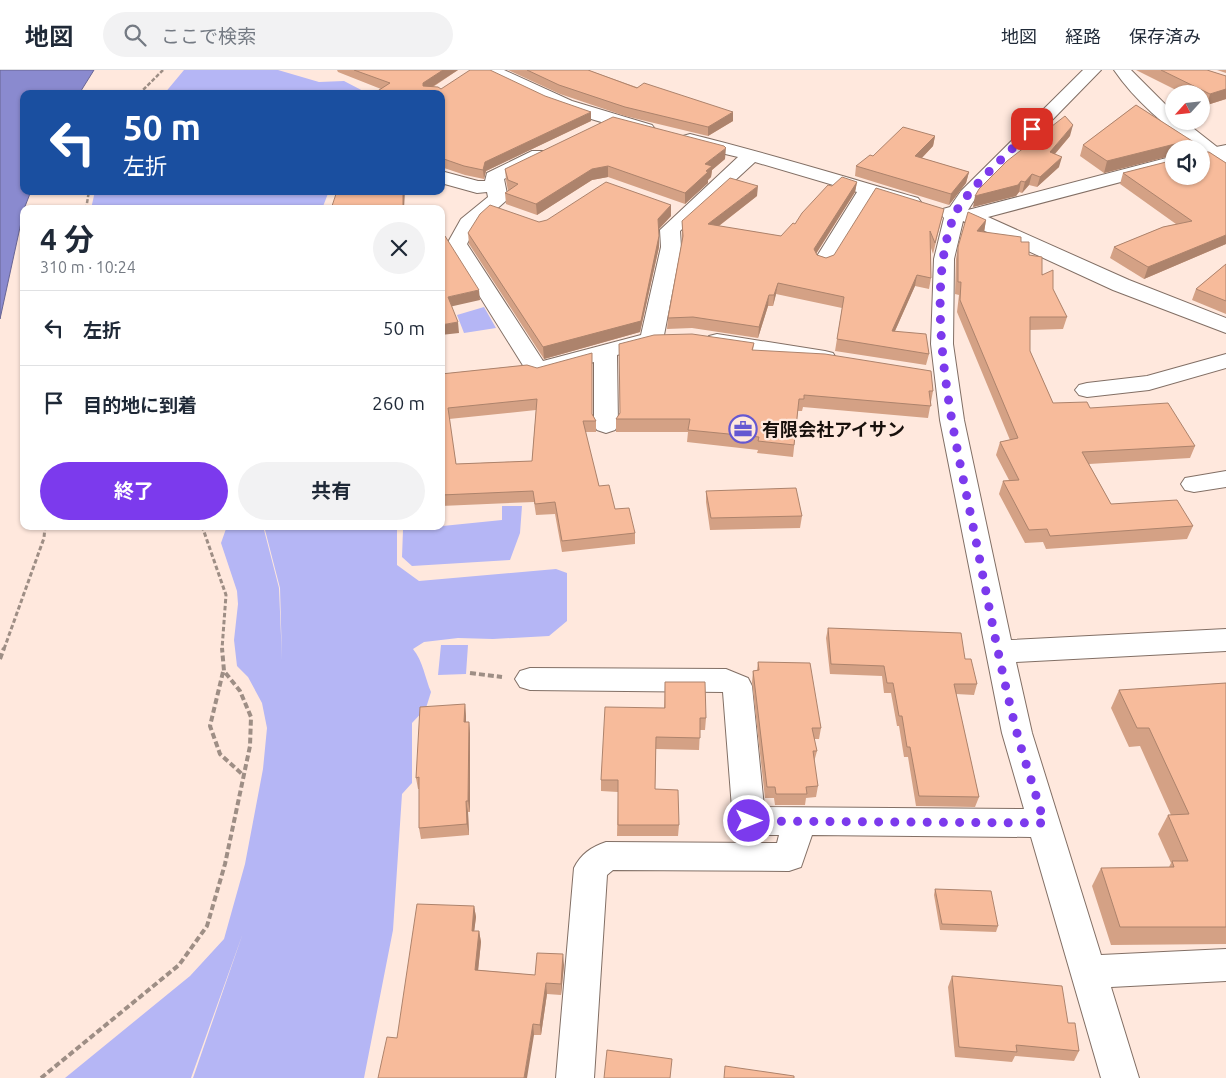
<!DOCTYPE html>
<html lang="ja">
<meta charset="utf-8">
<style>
:root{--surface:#fff;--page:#f2f2f3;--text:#1f2937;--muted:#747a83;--line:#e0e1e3;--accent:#7c3aed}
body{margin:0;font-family:Ubuntu,"Noto Sans JP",sans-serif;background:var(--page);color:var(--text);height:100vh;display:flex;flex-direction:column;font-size:19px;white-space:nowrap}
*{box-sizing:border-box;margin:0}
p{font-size:16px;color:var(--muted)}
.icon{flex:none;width:28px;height:28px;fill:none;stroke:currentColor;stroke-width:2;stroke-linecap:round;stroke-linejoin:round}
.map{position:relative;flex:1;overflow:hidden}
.details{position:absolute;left:20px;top:135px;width:425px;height:325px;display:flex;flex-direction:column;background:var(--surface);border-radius:10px;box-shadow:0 1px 4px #0004}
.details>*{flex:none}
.banner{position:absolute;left:20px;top:20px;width:425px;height:105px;border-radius:10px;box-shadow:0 1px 4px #0004;background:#1a4fa0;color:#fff;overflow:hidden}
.needle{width:32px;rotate:243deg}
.tools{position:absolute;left:1165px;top:15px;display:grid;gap:10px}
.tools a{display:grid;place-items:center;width:45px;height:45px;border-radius:50%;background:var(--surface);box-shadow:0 1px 4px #0004;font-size:25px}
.pin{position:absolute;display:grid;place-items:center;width:42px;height:42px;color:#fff;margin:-21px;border-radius:10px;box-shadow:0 2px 8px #0006}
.me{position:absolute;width:55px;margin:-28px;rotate:90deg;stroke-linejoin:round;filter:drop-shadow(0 0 4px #0008)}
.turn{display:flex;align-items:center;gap:18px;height:105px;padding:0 20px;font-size:22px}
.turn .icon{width:65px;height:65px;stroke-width:2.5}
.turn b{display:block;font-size:35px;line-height:42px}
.round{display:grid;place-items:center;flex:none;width:52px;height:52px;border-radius:26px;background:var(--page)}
.summary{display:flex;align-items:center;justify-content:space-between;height:85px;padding:0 20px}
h1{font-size:30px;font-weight:700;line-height:38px}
.action{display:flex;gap:10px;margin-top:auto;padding:10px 20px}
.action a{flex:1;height:58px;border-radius:30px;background:var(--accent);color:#fff;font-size:20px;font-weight:700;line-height:58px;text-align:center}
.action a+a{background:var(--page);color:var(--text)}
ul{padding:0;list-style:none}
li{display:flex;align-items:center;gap:15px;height:75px;padding:0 20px;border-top:1px solid var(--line)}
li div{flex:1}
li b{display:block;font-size:19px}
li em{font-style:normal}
header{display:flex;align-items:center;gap:30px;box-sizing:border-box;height:70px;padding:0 25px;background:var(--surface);border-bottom:1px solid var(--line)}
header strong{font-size:24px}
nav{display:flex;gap:28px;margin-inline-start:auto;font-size:18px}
.search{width:350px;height:45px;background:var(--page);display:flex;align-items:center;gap:12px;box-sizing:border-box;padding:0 18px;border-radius:28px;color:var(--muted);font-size:19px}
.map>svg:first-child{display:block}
</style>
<header>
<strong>地図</strong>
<div class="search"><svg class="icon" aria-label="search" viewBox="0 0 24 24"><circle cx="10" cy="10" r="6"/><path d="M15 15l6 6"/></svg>ここで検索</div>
<nav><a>地図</a><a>経路</a><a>保存済み</a></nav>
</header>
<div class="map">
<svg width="1226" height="1008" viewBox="0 0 1226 1008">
<rect width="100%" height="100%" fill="#ffe8dd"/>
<path fill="#b5b6f5" d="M 184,0 L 278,0 L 319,12 L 344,11 L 369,24 L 164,24 Z
M 95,121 L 329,121 L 322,139 L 157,139 L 154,136 L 156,139 L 91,139 Z
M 484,237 L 496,258 L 464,263 L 457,245 Z
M 502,436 L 522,436 L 520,463 L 510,490 L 412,496 L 402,487 L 403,460 L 502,450 Z
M 227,456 L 263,456 L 279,518 L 282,590 L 280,518 L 264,456 L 397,456 L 397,495 L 419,511 L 556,499 L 567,503 L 567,551 L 549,566 L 493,569 L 458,568 L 424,572 L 413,579 C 423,591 425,608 431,622 L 426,638 L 412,653 L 412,713 L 402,724 L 393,860 L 364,1008 L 193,1008 L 243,863 L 191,1008 L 65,1008 L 190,906 L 224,869 L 245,794 L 263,699 L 267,658 L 262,633 L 248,607 L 237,596 L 234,570 L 238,534 L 237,521 L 221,473 Z
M 441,575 L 468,575 L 466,604 L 438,605 Z"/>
<path fill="#8a8acf" stroke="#686594" d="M 0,0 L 94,0 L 79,24 L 24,24 L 24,121 L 31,121 L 24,139 L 0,249 Z"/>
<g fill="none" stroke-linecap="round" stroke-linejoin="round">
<g stroke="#826f65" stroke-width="2">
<path id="minor" d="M 483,0 L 504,0 L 572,31 L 652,55 L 655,59 L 652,63 L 646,64 C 590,51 535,31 485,4 Z
M 1083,0 L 1101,0 L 975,129 L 968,140 L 1174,86 L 1174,98 L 988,147 L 1129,210 L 1226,248 L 1226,263 L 1113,220 L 963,151 L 954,189 L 953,274 L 964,350 L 1011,570 L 1226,559 L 1226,581 L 1016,592 L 1032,663 L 1101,885 L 1226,879 L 1226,911 L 1111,917 L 1139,1008 L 1101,1008 L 1031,767 L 812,765 L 801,797 L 789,801 L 613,800 L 607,805 L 594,1008 L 556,1008 L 574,798 C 581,784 591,777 606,772 L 777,773 L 779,765 L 749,765 L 737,761 L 733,751 L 723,622 L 530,620 L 520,617 L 515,609 L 520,601 L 530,598 L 726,599 L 748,608 L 752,616 L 764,737 L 1024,739 L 1002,663 L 940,350 L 931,274 L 934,189 L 944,148 L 940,143 L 943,139 L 950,137 L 961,121 Z
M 690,64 C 767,83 842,106 918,128 L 921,132 L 918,136 L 911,138 L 874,127 L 831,195 L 824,197 L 817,195 L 814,191 L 857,122 L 755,92 L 680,161 L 681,177 L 664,265 L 666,268 L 663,273 L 617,285 L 618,355 L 615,360 L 606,363 L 597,360 L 594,355 L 594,292 L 537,307 L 529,305 L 447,174 L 461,149 L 488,127 L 487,122 L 477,123 L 441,113 L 441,101 L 478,111 L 485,111 L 487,103 L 532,81 L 546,81 L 548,85 L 546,89 L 504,109 L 508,129 L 475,158 L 467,174 L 543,291 L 641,265 L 661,177 L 660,160 L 738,87 L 683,74 L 681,70 L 683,66 Z
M 1226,75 L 1226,87 L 1201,92 L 1201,80 Z
M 717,264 L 825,281 L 833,283 L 836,288 L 833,293 L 825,295 L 709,276 L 706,271 L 709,266 Z
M 1226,284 L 1226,298 L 1149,320 L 1087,327 L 1079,325 L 1075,320 L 1079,315 L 1087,313 L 1147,306 Z
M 1226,401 L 1226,417 L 1194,422 L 1185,420 L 1181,414 L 1185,408 Z"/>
</g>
<g stroke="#826f65" stroke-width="2">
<path id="major" d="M 1114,0 L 1131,0 L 1174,43 L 1174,51 L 1184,51 L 1226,84 L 1226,99 L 1219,97 L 1201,83 L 1201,79 L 1196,79 C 1166,56 1135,31 1114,0 Z"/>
</g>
<path stroke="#9e8e85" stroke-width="2.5" stroke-dasharray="4 2" stroke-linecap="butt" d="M 139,24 L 163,0
M 86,139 L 89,121"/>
<path stroke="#9e8e85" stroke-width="3" stroke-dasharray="4.5 2.5" stroke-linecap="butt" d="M 202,456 L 226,525 L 222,579
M 4,579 L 44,468 L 45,456"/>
<path stroke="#9e8e85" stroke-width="4" stroke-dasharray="6 3" stroke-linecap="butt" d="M 0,589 L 4,578
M 223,602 L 210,656 L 220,684 L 243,705
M 470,603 L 502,607
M 41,1008 L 179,895 L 207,856 L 225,794 L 250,676 L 251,647 L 240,621 L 224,601 L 222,578"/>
<use href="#minor" fill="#fff" fill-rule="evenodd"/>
<use href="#major" fill="#fff" fill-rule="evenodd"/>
</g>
<path fill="#d4a185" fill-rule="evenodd" d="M 337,0 L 458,0 L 433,17 L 441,19 L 591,51 L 486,101 L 484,109 L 465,105 L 441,97 L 441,24 L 377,24 L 376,22 L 381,19 L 338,2 Z
M 508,0 L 588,0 L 733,51 L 708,66 L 625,46 L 560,24 Z
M 1136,0 L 1207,0 L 1226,6 L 1226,29 L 1207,35 L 1201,32 L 1201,24 L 1184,24 Z
M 1217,0 L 1226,0 L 1226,3 Z
M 1136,35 L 1203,78 L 1204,82 L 1209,82 L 1226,93 L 1226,174 L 1144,209 L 1110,188 L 1114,177 L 1163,157 L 1176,154 L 1120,114 L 1123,103 L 1174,90 L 1174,106 L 1201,106 L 1201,79 L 1174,79 L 1174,85 L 1104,103 L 1080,86 L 1083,75 Z
M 935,66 L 933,76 L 922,88 L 969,102 L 966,113 L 949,135 L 855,106 L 856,96 L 873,86 Z
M 1070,66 L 1055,84 L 1059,97 L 1037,117 L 1029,115 L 1022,123 L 1019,122 L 1016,126 L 973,137 Z
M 725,89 L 712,100 L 711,107 L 708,110 L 708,113 L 685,134 L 608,107 L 592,110 L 537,145 L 506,134 L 505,123 L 508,121 L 506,110 L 505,99 Z
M 857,112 L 855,122 L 816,184 L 817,185 L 826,188 L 834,185 L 944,139 L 933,184 L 931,178 L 931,208 L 929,219 L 915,216 L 895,261 L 929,284 L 926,295 L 835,281 L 842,238 L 776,224 L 773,236 L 768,236 L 758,268 L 692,258 L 667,259 L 668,248 L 682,171 L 682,151 L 757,126 L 719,156 L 781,166 L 795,154 L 832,116 Z
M 671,135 L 671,146 L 659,159 L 659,177 L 640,262 L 544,289 L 469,174 L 468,163 L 539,152 Z
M 986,150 L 984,162 L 1021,172 L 1029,185 L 1053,219 L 1067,247 L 1063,259 L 1030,260 L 1030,281 L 1053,333 L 1090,338 L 1195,376 L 1190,388 L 1089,394 L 1111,434 L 1193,456 L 1187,469 L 1046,479 L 1043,472 L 1025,473 L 999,424 L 1003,411 L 1009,410 L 996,385 L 1000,372 L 1010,370 L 957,242 L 959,225 L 955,224 L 956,189 L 958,177 Z
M 1226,194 L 1226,244 L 1192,230 L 1196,219 Z
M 754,273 L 753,280 L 933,321 L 928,348 L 803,337 L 802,341 L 798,341 L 793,387 L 757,383 L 758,380 L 687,372 L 688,362 L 616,362 L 616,349 Z
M 527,295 L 592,344 L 596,351 L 596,362 L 585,362 L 599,416 L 615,439 L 635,463 L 635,474 L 562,482 L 555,444 L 536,445 L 534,432 L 441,436 L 441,304 ZM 536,340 L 532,391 L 456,394 L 449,349 Z
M 706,421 L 802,446 L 800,458 L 710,460 L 706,432 Z
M 828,558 L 965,589 L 977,614 L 974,625 L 956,624 L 979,727 L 975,737 L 916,736 L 908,687 L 904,687 L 899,656 L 897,656 L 891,623 L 884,623 L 882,606 L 830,604 L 826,568 Z
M 758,592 L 821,658 L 819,669 L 814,669 L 817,681 L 814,692 L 818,716 L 816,727 L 806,728 L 805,735 L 775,735 L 774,728 L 765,728 L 752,612 L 753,601 L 757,600 Z
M 665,612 L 706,648 L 705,660 L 700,660 L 699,680 L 656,679 L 655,719 L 679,755 L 678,766 L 617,766 L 618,722 L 601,721 L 601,710 L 664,638 Z
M 1226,613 L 1226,874 L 1111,875 L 1092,816 L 1101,798 L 1169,797 L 1171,793 L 1158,764 L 1168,745 L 1171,745 L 1140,676 L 1129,677 L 1111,638 L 1119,620 Z
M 465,634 L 466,652 L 469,652 L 470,664 L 470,742 L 468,742 L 469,765 L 421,769 L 419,758 L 419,719 L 418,719 L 416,708 Z
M 935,819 L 998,856 L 996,862 L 940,860 L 934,825 Z
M 474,836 L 476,847 L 474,861 L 479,861 L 481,872 L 478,900 L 535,905 L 564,895 L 561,925 L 547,924 L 541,965 L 534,965 L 397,968 Z
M 952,906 L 1068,953 L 1079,981 L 1074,991 L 1015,986 L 1012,992 L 955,987 L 948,917 Z"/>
<path fill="#ad836c" d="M 443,0 L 458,0 L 424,22 L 423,16 L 423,13 Z
M 1226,19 L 1226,29 L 1207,35 L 1210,24 Z
M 591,42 L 591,51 L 486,101 L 484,109 L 483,100 L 485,92 Z
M 733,42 L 733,51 L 708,66 L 708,57 Z
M 1073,55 L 1070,66 L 1047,93 L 1050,82 Z
M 935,66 L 933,76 L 913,97 L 915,86 Z
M 1179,73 L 1177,79 L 1174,79 L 1174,85 L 1104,103 L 1107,91 Z
M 726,78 L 725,89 L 712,100 L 711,107 L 708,110 L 708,113 L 685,134 L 685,123 L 705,94 Z
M 1062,87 L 1059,97 L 1037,117 L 1040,107 Z
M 608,96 L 608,107 L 592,110 L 537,145 L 536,134 L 592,99 Z
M 969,102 L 966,113 L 949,135 L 951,124 Z
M 1032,104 L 1029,115 L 1022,123 L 1025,112 Z
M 1021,111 L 1019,122 L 1016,126 L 973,137 L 975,126 Z
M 857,112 L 855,122 L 812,190 L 814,179 Z
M 758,116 L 757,126 L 707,165 L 708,154 Z
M 403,121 L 405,121 L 404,139 L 403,139 Z
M 671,135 L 671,146 L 658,160 L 658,149 Z
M 986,150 L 984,162 L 977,161 Z
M 1226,165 L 1226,174 L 1144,209 L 1148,197 Z
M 659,166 L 659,177 L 640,262 L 544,289 L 543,277 Z
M 917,205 L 915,216 L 890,272 L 892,261 Z
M 778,213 L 776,224 L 773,236 L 774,225 Z
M 479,220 L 480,230 L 449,237 L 448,227 Z
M 769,225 L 768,236 L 758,268 L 759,257 Z
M 458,252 L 459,263 L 441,265 L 441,255 Z
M 465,634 L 466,646 L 466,664 L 464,652 Z
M 469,652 L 470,664 L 470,742 L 468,731 Z
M 466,731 L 468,742 L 469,765 L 467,754 Z
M 474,836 L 476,847 L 473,871 L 472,861 Z
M 479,861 L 481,872 L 477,911 L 475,900 Z
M 563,884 L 564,895 L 561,925 L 561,914 Z
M 546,913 L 547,924 L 541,965 L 540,955 Z
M 533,954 L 534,965 L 527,1008 L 524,1008 Z"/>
<path fill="#f7bb9b" stroke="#ad836c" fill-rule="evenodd" d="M 354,0 L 443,0 L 423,13 L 423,16 L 438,17 L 441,19 L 470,0 L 490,0 L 545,26 L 591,42 L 485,92 L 483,100 L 464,96 L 441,88 L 441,24 L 378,24 L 376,22 L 390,13 Z
M 527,0 L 588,0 L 637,18 L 644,13 L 733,42 L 708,57 L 625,37 L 559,15 Z
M 1161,0 L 1207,0 L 1226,6 L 1226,19 L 1210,24 Z
M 1136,35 L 1203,78 L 1204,82 L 1209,82 L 1226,93 L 1226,165 L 1148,197 L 1114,177 L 1163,157 L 1192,151 L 1123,103 L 1174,90 L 1174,106 L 1201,106 L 1201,79 L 1179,79 L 1179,73 L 1107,91 L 1083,75 Z
M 1065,46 L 1073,55 L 1050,82 L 1062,87 L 1040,107 L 1032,104 L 1025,112 L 1021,111 L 1018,115 L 975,126 L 979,119 L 1007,91 Z
M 613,47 L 724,76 L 726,78 L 705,94 L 712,96 L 706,101 L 708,102 L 685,123 L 608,96 L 592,99 L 536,134 L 505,123 L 518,114 L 508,110 L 505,99 Z
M 903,57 L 935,66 L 915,86 L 969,102 L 951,124 L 856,96 L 870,85 L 873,86 Z
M 842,107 L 857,112 L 814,179 L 817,185 L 826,188 L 834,185 L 876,118 L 944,139 L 935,173 L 930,161 L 931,208 L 917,205 L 892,261 L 926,264 L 929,284 L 837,269 L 844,227 L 778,213 L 774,225 L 769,225 L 759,257 L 693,247 L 668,248 L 683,166 L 682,151 L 730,108 L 758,116 L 708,154 L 781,166 L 793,153 L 795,154 L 802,143 L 828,115 L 832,116 Z
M 606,112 L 671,135 L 658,149 L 659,166 L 641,251 L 543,277 L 468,163 L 480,144 L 490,135 L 539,152 L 547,150 Z
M 337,121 L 403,121 L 403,139 L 331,139 Z
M 968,142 L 986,150 L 977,161 L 1021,167 L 1021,172 L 1029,172 L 1029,185 L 1042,187 L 1042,205 L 1053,200 L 1053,219 L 1067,247 L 1030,247 L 1030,281 L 1053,333 L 1087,332 L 1090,338 L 1168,333 L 1195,376 L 1082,382 L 1111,434 L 1177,430 L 1193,456 L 1050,466 L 1047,459 L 1029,460 L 1003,411 L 1019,410 L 1000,372 L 1018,368 L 960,230 L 961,212 L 958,212 L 958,177 Z
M 445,166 L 479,220 L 448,227 L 458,252 L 441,255 L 441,168 Z
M 1226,194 L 1226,231 L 1196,219 Z
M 692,264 L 754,273 L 752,280 L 825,284 L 931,301 L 933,321 L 929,321 L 931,336 L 804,325 L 804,329 L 799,329 L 794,375 L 758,371 L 759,367 L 688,360 L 690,349 L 616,349 L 620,343 L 619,274 L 654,265 Z
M 592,283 L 592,344 L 596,351 L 583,351 L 599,416 L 609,415 L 615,439 L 629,438 L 635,463 L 562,471 L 555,432 L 535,434 L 533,421 L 441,425 L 441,304 L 527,295 L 537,298 ZM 537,329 L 532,391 L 456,394 L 448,338 Z
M 796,418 L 802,446 L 711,448 L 706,421 Z
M 828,558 L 961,563 L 965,589 L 971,589 L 977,614 L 954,614 L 979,727 L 919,726 L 910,677 L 907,677 L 902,646 L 899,646 L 893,613 L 887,613 L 884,596 L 831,594 Z
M 758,592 L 810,593 L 821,658 L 812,658 L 817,681 L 813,681 L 818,716 L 806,717 L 807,724 L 776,724 L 775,717 L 767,717 L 753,601 L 759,600 Z
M 665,612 L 705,612 L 706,648 L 700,648 L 700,668 L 656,667 L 655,719 L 678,720 L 679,755 L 618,755 L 618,710 L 601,710 L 605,637 L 665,638 Z
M 1226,613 L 1226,857 L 1120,857 L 1101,798 L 1174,797 L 1172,791 L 1188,791 L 1168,745 L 1189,744 L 1149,658 L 1137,658 L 1119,620 Z
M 465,634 L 464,652 L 469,652 L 468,731 L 466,731 L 467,754 L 419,758 L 419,707 L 416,708 L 420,637 Z
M 935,819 L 991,821 L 998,856 L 942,854 Z
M 417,834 L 474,836 L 472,861 L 479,861 L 475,900 L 535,905 L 537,883 L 563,884 L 561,914 L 546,913 L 540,955 L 533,954 L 524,1008 L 378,1008 L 387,967 L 397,968 Z
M 952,906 L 1062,916 L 1068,953 L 1075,953 L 1079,981 L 1016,975 L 1017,982 L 959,977 Z
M 607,980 L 672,989 L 670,1008 L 604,1008 Z
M 725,996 L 794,1006 L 794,1008 L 724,1008 Z"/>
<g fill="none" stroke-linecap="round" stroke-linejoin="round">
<path stroke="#7c3aed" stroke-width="9" stroke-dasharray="0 16.2" d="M 749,751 L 1044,753 C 1036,723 1025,693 1017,663 C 999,594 987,525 973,456 C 955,368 921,230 954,146 C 963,123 1013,79 1032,59"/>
</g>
<defs>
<g id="office-ring" transform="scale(1.4375)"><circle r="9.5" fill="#ffe8dd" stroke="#6558d1" stroke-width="1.5"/><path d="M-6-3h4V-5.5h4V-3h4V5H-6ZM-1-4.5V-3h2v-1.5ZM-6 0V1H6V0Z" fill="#6558d1"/></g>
</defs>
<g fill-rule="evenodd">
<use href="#office-ring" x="743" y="359"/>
</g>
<g text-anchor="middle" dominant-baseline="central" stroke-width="4.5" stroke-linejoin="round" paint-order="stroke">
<g font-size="18" font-weight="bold" fill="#18100c" stroke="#ffe8dd" text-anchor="start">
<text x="762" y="359">有限会社アイサン</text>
</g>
</g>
</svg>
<div class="tools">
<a><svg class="needle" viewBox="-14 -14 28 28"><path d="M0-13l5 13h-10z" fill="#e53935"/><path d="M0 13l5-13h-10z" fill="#747a83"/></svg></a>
<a><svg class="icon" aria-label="sound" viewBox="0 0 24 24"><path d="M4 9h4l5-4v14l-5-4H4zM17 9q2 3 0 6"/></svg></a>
</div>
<div class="pin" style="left:1032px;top:59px;background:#d93025"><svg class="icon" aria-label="arrive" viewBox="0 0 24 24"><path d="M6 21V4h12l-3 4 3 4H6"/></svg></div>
<svg class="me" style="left:749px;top:751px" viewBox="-20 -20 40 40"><circle r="17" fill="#7c3aed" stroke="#fff" stroke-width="3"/><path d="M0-11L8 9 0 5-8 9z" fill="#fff"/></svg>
<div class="banner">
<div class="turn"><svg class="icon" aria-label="left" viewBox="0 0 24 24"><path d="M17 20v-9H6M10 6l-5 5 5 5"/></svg><div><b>50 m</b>左折</div></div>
</div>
<section class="details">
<div class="summary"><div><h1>4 分</h1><p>310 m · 10:24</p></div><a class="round"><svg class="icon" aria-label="close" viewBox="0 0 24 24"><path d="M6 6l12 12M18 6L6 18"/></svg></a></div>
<ul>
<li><svg class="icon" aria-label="left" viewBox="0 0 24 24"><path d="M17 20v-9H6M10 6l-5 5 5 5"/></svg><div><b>左折</b></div><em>50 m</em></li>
<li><svg class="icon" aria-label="arrive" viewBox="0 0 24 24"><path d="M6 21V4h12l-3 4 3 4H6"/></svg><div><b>目的地に到着</b></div><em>260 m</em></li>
</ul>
<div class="action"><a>終了</a><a>共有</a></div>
</section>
</div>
